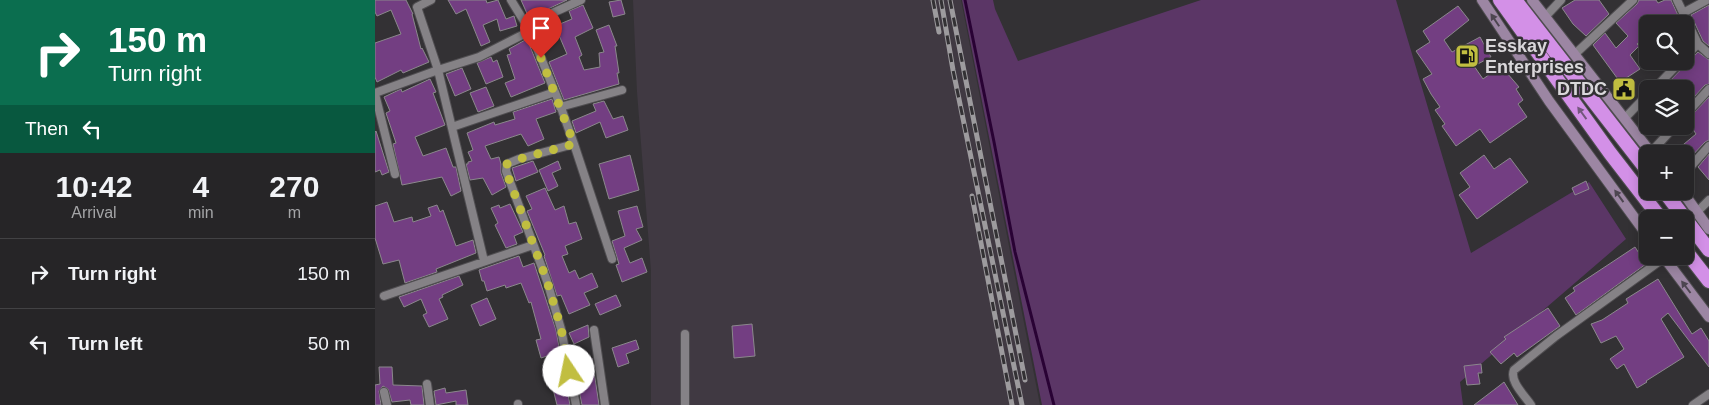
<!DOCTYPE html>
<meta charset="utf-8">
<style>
:root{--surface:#262527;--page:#323133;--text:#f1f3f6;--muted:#a4a5a7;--line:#424244}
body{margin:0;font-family:Helvetica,sans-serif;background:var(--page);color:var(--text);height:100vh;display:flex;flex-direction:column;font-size:19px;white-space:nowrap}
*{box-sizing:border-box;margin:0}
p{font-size:16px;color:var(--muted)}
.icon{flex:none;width:28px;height:28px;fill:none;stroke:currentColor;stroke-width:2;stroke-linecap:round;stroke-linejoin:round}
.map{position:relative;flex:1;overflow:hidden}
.panel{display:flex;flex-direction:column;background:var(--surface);width:375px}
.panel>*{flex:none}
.guide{background:#0b6e4f;color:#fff;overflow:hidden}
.tools{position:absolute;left:1264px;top:15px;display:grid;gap:10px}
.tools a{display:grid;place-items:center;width:55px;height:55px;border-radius:8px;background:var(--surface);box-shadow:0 2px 12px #0003,0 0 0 1px var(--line);font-size:25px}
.pin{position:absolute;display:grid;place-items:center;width:42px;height:42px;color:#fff;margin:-51px -21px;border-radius:50% 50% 50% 0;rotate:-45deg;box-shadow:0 0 5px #0007}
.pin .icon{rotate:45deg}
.me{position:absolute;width:55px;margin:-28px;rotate:349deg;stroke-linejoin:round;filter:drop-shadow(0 0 4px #0008)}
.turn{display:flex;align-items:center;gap:18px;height:105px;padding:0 25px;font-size:22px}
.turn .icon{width:65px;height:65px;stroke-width:2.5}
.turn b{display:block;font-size:35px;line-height:42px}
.then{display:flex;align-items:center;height:48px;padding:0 25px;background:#0003;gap:10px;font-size:19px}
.eta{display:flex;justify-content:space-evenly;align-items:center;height:85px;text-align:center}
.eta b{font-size:30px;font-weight:800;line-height:35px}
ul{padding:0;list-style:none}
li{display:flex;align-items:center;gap:15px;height:70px;padding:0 25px;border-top:1px solid var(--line)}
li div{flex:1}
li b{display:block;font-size:19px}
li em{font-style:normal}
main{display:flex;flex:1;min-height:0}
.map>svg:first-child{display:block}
</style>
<main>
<section class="panel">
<div class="guide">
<div class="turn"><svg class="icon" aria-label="right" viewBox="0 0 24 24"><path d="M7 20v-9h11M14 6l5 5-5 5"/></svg><div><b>150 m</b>Turn right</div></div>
<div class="then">Then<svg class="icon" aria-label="left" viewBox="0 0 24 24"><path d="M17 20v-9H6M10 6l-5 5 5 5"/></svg></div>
</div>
<div class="eta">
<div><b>10:42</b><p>Arrival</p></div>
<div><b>4</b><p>min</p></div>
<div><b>270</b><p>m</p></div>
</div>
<ul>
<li><svg class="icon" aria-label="right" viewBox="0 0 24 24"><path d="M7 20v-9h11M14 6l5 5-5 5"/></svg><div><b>Turn right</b></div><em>150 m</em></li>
<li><svg class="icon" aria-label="left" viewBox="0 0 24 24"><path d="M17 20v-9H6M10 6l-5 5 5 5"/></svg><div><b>Turn left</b></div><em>50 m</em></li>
</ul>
</section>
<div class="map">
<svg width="1334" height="405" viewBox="0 0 1334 405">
<rect width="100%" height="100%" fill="#333134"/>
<path fill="#403942" d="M 258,0 L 586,0 L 665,405 L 276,405 L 276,271 L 262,92 Z"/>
<path fill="#5b3666" d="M 587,0 L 618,0 L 620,9 L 643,61 L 826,0 L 1021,0 L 1096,253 L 1214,182 L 1251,239 L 1085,382 L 1088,405 L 667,405 Z"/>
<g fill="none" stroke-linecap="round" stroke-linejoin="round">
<path stroke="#290234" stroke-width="3" d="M 590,0 L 619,142 L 640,252 L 679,405"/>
</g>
<path fill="#733e82" stroke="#8b888c" d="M 0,0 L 31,0 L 38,14 L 37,14 L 46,49 L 47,48 L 54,62 L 28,73 L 26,70 L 2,82 L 0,77 L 0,43 L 26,34 L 16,10 L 2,16 L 0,12 Z
M 73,0 L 111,0 L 112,3 L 123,0 L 131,19 L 139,16 L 142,26 L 125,31 L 122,19 L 108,25 L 115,42 L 106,46 L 91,9 L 81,14 Z
M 146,0 L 192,0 L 154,18 Z
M 246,0 L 250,14 L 238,17 L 234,2 Z
M 1200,0 L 1224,0 L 1234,14 L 1211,36 L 1198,24 L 1187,8 Z
M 1264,0 L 1281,0 L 1283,3 L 1290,0 L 1296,0 L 1307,24 L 1295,24 L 1293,19 L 1287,24 L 1272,24 L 1272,35 L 1262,44 L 1264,46 L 1255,55 L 1265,69 L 1245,82 L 1218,45 L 1230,33 L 1241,48 L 1253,36 L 1241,23 L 1262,4 Z
M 208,5 L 218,28 L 200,37 L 207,55 L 204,57 L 209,70 L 225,67 L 224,53 L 229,52 L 221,30 L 234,25 L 242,46 L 240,46 L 244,73 L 242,73 L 244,84 L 189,100 L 174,62 L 192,54 L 180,26 L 197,19 L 194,11 Z
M 1334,5 L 1334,46 L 1328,41 L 1316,15 Z
M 1083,6 L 1094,20 L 1069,40 L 1077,52 L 1105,37 L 1116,57 L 1099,66 L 1108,79 L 1126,66 L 1144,87 L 1141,89 L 1148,100 L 1143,104 L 1152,117 L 1115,143 L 1105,129 L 1081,146 L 1067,126 L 1070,124 L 1060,110 L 1065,107 L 1056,94 L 1048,79 L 1057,74 L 1041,51 L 1055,42 L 1048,31 Z
M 152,39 L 170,83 L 136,97 L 130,83 L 140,79 L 132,55 L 136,54 L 134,49 Z
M 1323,52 L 1334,60 L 1334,84 L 1330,85 L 1310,107 L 1310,103 L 1314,98 L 1310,93 L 1310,89 L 1287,89 Z
M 116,57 L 118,62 L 122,60 L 128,77 L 111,84 L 102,63 Z
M 87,68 L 96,89 L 80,96 L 71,74 Z
M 55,79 L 61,92 L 58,93 L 70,125 L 40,137 L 48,156 L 71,148 L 78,167 L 81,167 L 86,191 L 76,196 L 67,177 L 27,185 L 18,144 L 21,143 L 11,113 L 15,111 L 9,97 L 26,89 L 27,92 Z
M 111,87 L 119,106 L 103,112 L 95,93 Z
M 1334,97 L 1334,140 L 1330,142 L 1315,158 L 1314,157 L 1311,159 L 1310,154 L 1307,154 L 1303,149 L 1321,134 L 1312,120 Z
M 177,99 L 181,112 L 161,119 L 169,139 L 153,146 L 146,134 L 110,146 L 116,159 L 124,157 L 126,164 L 126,173 L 131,187 L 117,195 L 108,178 L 95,180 L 91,164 L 93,164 L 93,162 L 97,161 L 93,152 L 98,150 L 92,133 L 119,122 L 120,125 L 140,119 L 138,112 Z
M 229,101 L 238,119 L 248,116 L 253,130 L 231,138 L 225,122 L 201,133 L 197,121 L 221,111 L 218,104 Z
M 1,131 L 14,172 L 7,175 L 5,170 L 0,172 L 0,132 Z
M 1334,154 L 1334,180 L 1323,167 Z
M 255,155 L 264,190 L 234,199 L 224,164 Z
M 1109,155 L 1119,169 L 1135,158 L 1153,182 L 1102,219 L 1084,195 L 1095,187 L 1085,173 Z
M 158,161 L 163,172 L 141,181 L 137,168 Z
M 183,161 L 186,169 L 177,173 L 183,186 L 173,191 L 164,170 Z
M 1211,181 L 1214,189 L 1200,195 L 1197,188 Z
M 170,188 L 180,210 L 189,206 L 194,224 L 201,222 L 207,239 L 190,246 L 193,254 L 187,256 L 194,273 L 200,270 L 204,279 L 217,273 L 223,287 L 209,293 L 215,305 L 194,314 L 186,295 L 182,296 L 169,256 L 170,255 L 152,211 L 157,209 L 151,196 Z
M 12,202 L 19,222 L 37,217 L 38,222 L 56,216 L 53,208 L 62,205 L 65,212 L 68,210 L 81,246 L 98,240 L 101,253 L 61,269 L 62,272 L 30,283 L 24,260 L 8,264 L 0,238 L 0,206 Z
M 135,204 L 148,232 L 139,236 L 142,244 L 131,248 L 120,225 L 123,223 L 116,208 L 124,205 L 125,208 Z
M 262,206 L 268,227 L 261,229 L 267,240 L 249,248 L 255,263 L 267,258 L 272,272 L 247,282 L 241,265 L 244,264 L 237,241 L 250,236 L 243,211 Z
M 1260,247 L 1271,264 L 1201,315 L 1190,298 L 1200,291 L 1198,288 Z
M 144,256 L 148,267 L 159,263 L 181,330 L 185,352 L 166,358 L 161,340 L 166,339 L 156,302 L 154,303 L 146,283 L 131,288 L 130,285 L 112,291 L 109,281 L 107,281 L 104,270 Z
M 84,276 L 88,285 L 67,295 L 68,297 L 64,299 L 73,319 L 54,327 L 48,315 L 52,313 L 46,299 L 29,307 L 24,297 Z
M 1283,279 L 1317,334 L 1326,328 L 1334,341 L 1334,367 L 1293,313 L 1286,319 L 1309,357 L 1271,381 L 1272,382 L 1262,388 L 1249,364 L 1242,369 L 1235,359 L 1249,349 L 1241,336 L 1226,343 L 1216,324 L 1227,320 L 1253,303 L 1251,299 Z
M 241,295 L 246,306 L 225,315 L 220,304 Z
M 112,298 L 121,319 L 105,326 L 96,305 Z
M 1173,308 L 1185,326 L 1142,357 L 1139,353 L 1126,364 L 1115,352 L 1131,339 L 1129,337 Z
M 377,324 L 380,356 L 359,358 L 357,326 Z
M 213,325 L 214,337 L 199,344 L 194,333 Z
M 261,340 L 264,349 L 251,354 L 254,363 L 243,367 L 237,348 Z
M 217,358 L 224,405 L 207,405 L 198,361 Z
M 1106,364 L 1107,373 L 1103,373 L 1105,384 L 1092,385 L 1089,366 Z
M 4,367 L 17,367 L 18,385 L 47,386 L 49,405 L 36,405 L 35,400 L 17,402 L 13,389 L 8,386 L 4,391 L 6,405 L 0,405 L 0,385 L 5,384 Z
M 188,368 L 195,405 L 182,405 L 177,385 L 178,385 L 175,372 Z
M 1129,382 L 1143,405 L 1099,405 L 1124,386 Z
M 70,388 L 71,393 L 91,390 L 93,405 L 81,405 L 81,401 L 61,405 L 59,391 Z"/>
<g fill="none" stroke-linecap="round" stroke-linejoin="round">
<g stroke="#504e51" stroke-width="10">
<path id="street" d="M 1302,0 L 1323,44 L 1334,54
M 1308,13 L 1332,0
M 1170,17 L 1186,0
M 151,25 L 206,0
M 155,31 L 184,102 L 199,144 L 144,159 L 132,164 L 131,171 L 172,281 L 186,329 L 201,405
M 1200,54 L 1258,0
M 1310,57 L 1323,44
M 1279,89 L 1306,61
M 0,93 L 63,70 L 42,7 L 56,0
M 0,94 L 20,174
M 185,107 L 247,90
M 1310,115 L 1334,89
M 1250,118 L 1272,95
M 77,127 L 180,92
M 199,144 L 237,259
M 1276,152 L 1300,126
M 1310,173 L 1334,146
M 1322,212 L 1334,200
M 109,261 L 63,70 L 104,57 L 155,31 L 136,0
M 9,296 L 158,245
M 219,330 L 230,405
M 52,384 L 55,405
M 9,392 L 12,405
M 143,404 L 143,405
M 310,405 L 310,334
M 1156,405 C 1150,396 1134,381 1139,370 L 1181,336 L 1289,258
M 1318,405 L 1334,394"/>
</g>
<g stroke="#504e51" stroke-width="12">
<path id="secondary" d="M 1107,0 L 1174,101 L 1272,235
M 1157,0 L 1277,154
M 1307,191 L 1334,229
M 1288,256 L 1334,317"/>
</g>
<g stroke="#504e51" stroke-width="16">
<path id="highway" d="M 1125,0 L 1235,153 L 1286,219
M 1140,0 L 1272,170
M 1289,191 L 1334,250
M 1310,250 L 1334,281"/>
</g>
<use href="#street" stroke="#858286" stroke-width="8"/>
<use href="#secondary" stroke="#9c86a3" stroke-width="10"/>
<use href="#highway" stroke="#d390e7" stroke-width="14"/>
<g stroke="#9d9b9e" stroke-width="5">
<path id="rail" d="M 558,0 L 564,32
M 566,0 L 578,70 L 647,405
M 575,0 L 650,380
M 597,196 L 637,405"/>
</g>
<use href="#rail" stroke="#333134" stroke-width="3" stroke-dasharray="9" stroke-linecap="butt"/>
</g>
<defs><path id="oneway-solid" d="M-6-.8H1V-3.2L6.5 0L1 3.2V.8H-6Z" transform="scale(1.25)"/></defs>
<g fill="#4d4650">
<use href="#oneway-solid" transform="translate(1120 20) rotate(-124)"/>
<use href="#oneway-solid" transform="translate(1244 196) rotate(-126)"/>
<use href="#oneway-solid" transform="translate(1311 287) rotate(-127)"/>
</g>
<use fill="#73577c" href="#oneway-solid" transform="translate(1207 113) rotate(-126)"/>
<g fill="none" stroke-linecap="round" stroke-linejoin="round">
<path stroke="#c1be40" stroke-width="9" stroke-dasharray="0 16.2" d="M 166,58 L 199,144 L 144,159 L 132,164 L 131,171 L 172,281 L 186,328 L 194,371"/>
</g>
<defs>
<g id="fuel-square" transform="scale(1.25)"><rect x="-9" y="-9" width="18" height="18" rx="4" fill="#c1be40" stroke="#333134"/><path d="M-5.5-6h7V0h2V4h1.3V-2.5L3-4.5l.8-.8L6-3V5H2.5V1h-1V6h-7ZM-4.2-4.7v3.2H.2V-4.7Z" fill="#111"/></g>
<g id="civic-square" transform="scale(1.25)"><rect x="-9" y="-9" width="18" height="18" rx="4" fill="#c1be40" stroke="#333134"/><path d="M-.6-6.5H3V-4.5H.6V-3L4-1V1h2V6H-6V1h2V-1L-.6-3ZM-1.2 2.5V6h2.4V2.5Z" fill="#111"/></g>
</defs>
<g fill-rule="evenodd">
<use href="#fuel-square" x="1092" y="56"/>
<use href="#civic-square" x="1249" y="89"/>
</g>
<g text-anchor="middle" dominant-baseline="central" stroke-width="5" stroke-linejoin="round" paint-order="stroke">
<g font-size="18" font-weight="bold" fill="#dad8db" stroke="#333134" text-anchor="start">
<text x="1110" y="46">Esskay<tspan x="1110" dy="21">Enterprises</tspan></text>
<text x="1232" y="89" text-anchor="end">DTDC</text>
</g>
</g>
</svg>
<div class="tools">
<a><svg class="icon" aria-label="search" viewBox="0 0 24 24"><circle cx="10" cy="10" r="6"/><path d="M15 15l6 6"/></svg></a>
<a><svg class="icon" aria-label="layers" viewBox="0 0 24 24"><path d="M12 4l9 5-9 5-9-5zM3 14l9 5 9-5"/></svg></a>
<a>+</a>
<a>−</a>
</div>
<div class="pin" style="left:166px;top:58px;background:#d93025"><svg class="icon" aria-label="arrive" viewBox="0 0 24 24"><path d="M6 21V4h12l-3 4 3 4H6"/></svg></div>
<svg class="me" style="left:194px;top:371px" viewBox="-20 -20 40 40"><circle r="19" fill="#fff"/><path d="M0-13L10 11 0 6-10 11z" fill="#c1be40"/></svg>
</div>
</main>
